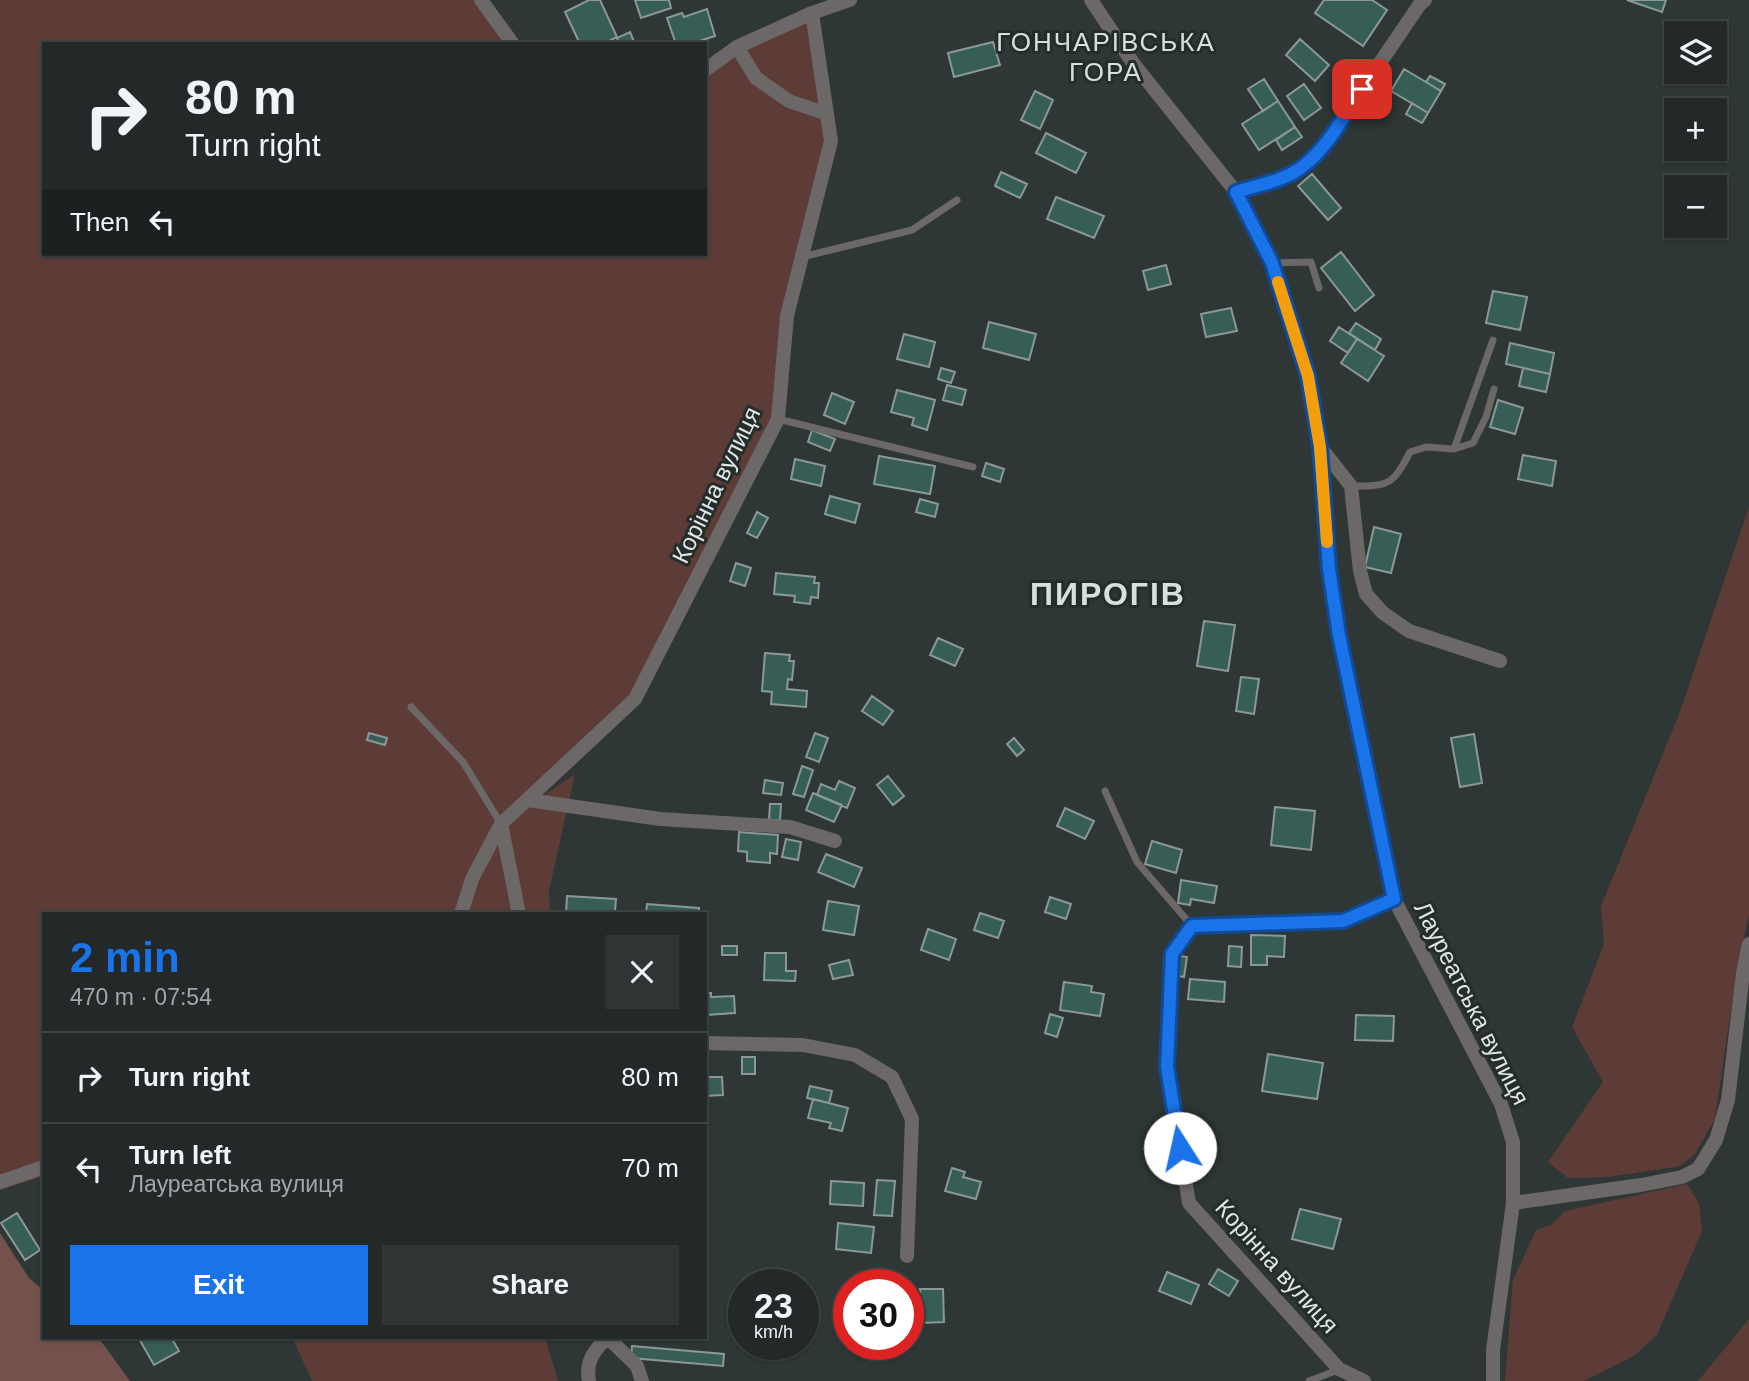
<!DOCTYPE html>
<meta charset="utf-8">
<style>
:root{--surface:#222928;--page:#2e3534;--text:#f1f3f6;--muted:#a2a6a8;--line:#3f4545;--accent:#1a73e8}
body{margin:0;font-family:Arial,sans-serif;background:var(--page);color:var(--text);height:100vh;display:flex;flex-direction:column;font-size:26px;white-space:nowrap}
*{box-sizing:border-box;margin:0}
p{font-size:23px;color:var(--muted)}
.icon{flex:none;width:38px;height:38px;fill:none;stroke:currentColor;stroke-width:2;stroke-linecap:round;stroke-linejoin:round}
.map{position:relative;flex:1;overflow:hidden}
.drawer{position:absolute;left:42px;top:912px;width:665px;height:427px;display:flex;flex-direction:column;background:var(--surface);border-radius:0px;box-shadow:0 2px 5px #0004,0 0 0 2px var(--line)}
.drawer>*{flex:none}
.hud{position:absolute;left:42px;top:42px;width:665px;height:214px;border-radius:0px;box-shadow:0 2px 5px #0004,0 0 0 2px var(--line);background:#222928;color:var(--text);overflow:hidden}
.buttons{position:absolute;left:1664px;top:21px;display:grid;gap:14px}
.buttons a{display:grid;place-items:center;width:63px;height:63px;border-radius:0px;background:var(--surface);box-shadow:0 2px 5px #0004,0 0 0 2px var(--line);font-size:35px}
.speed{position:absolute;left:728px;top:1269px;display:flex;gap:14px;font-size:35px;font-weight:700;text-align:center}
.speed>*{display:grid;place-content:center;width:91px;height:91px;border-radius:50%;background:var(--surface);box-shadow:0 2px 5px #0004,0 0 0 2px var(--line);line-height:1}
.speed small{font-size:18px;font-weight:400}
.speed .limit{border:10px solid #d22;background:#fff;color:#111}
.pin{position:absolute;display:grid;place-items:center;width:60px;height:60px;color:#fff;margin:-30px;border-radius:14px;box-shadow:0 4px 10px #0006}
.me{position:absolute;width:77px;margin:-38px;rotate:350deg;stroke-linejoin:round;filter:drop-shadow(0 0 5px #0008)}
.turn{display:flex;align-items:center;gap:24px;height:147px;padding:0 28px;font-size:32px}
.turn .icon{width:91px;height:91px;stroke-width:2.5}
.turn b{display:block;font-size:49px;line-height:60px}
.then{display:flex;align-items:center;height:66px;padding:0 28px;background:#0003;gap:14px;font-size:26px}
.round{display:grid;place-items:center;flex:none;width:74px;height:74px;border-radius:0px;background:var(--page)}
.summary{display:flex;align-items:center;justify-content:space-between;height:119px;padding:0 28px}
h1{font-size:42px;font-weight:700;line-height:52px;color:var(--accent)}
.action{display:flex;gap:14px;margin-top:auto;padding:14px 28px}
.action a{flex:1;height:80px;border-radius:0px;background:var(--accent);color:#fff;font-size:28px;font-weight:700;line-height:80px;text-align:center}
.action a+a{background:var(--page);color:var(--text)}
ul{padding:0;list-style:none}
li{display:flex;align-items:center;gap:21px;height:91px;padding:0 28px;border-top:2px solid var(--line)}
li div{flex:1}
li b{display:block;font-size:26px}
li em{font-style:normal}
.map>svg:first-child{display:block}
</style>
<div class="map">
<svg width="1749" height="1381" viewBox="0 0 1749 1381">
<rect width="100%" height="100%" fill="#2e3735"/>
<path fill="#5d3c38" d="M 0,0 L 481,0 L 513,44 L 44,44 L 44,254 L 705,254 L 705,70 L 812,13 L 831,141 L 787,316 L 778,419 L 635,699 L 508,820 L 575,774 L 549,891 L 550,913 L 44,914 L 44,1176 L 0,1190 Z
M 1749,507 L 1749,915 L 1737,969 L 1715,1119 L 1694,1155 L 1680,1166 L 1608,1177 L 1568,1178 L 1548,1162 L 1603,1082 L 1572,1027 L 1604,944 L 1601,906 L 1680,712 Z
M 1687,1184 L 1699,1203 L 1702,1231 L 1657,1335 L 1635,1355 L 1584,1381 L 1505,1381 L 1513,1280 L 1536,1230 L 1551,1225 L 1565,1211 Z
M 1749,1319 L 1749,1381 L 1698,1381 Z
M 292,1337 L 545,1337 L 558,1381 L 312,1381 Z"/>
<path fill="#74514c" d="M 0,1233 L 29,1278 L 44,1291 L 44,1337 L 98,1337 L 130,1381 L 0,1381 Z"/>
<path fill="#365e56" stroke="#8c9895" stroke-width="2" d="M 589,0 L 600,0 L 617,37 L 603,44 L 580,44 L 565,12 Z
M 635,0 L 669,0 L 671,8 L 641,18 Z
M 1324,0 L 1372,0 L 1387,10 L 1363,46 L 1315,13 Z
M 1627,0 L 1666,0 L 1662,12 Z
M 707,9 L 715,36 L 690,44 L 676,44 L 667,18 L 682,13 L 684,17 Z
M 630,32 L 635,44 L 619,44 L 617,38 Z
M 1300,39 L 1329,65 L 1315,81 L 1286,55 Z
M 993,42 L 1000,65 L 954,77 L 948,53 Z
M 1404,69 L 1441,91 L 1428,113 L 1391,91 Z
M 1430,76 L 1445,84 L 1441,91 L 1426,82 Z
M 1264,79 L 1278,101 L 1263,111 L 1248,89 Z
M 1304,84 L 1321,108 L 1304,120 L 1287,96 Z
M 1035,91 L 1053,100 L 1040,129 L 1021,120 Z
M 1278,101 L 1295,127 L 1259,150 L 1242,124 Z
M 1412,103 L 1428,113 L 1422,123 L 1406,114 Z
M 1295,127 L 1302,137 L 1282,150 L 1276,140 Z
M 1046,133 L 1086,153 L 1076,173 L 1036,153 Z
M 1001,172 L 1027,184 L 1020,198 L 995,186 Z
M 1312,174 L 1341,208 L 1328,220 L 1298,186 Z
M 1056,197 L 1104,216 L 1094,238 L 1047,219 Z
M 1341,252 L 1374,295 L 1355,311 L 1321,268 Z
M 1166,265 L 1171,284 L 1148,290 L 1143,271 Z
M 1493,291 L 1527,297 L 1520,330 L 1486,323 Z
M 1231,308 L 1237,331 L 1206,337 L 1201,314 Z
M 989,322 L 1036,334 L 1029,360 L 983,348 Z
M 1356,323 L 1381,339 L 1375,350 L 1349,333 Z
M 1339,327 L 1357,339 L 1348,353 L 1330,341 Z
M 904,334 L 935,342 L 929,367 L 897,359 Z
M 1357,339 L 1384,356 L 1368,381 L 1341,363 Z
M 1510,343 L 1554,353 L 1550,374 L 1506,364 Z
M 941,368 L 955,372 L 951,383 L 938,379 Z
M 1523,368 L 1550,374 L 1546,392 L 1519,386 Z
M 947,385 L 966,390 L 962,405 L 943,400 Z
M 897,390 L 935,400 L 927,430 L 912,425 L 914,418 L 891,412 Z
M 832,393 L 854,402 L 845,424 L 824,415 Z
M 1498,400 L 1523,408 L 1515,434 L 1490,427 Z
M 812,430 L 835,439 L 830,451 L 808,442 Z
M 1523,455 L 1556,461 L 1552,486 L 1518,479 Z
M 879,456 L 935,466 L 930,494 L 874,484 Z
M 795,459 L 825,466 L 821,486 L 791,479 Z
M 986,463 L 1004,469 L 1000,482 L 982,476 Z
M 830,496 L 860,504 L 855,523 L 825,514 Z
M 920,499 L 938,504 L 935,517 L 916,512 Z
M 757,512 L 768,518 L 757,538 L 747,533 Z
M 1374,527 L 1401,534 L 1391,573 L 1365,567 Z
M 736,563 L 751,568 L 745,586 L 730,581 Z
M 776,573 L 815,577 L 814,583 L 819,583 L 818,598 L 811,597 L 810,604 L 794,602 L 795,596 L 774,594 Z
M 1204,621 L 1235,625 L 1228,671 L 1197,666 Z
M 938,638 L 963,649 L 955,666 L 930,655 Z
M 765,653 L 790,655 L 789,661 L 794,661 L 792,680 L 788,679 L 787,689 L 807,691 L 806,707 L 771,704 L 772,692 L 762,691 Z
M 1241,677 L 1259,679 L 1254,714 L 1236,711 Z
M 872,696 L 893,711 L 883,725 L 862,711 Z
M 369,733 L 387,738 L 385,745 L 367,740 Z
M 815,733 L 828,738 L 819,762 L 806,757 Z
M 1474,734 L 1482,783 L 1460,787 L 1451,738 Z
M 1014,738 L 1024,750 L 1017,756 L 1007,744 Z
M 802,766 L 813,770 L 804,797 L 793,794 Z
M 888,776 L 904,796 L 893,805 L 877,785 Z
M 765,780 L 783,783 L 781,795 L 763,793 Z
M 839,781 L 855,788 L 847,808 L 817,795 L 821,784 L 835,790 Z
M 813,793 L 842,805 L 834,822 L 806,810 Z
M 770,804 L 781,804 L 780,820 L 769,820 Z
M 1275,807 L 1315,811 L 1311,850 L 1271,845 Z
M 1065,808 L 1094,821 L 1085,839 L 1057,826 Z
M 739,832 L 778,835 L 777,854 L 770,853 L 770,863 L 747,861 L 747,852 L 738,851 Z
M 786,839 L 801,842 L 798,860 L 782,857 Z
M 1152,841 L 1182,850 L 1176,873 L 1145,864 Z
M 826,854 L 862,868 L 854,887 L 818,872 Z
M 1181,880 L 1217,886 L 1214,903 L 1191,899 L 1190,905 L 1178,903 Z
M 567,896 L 616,899 L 615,911 L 646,913 L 647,904 L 699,908 L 699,914 L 566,914 Z
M 1050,897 L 1071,904 L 1066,919 L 1045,912 Z
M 828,901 L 859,906 L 854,935 L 823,930 Z
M 980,913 L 1004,921 L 998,938 L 974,930 Z
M 928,929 L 956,939 L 949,960 L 921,950 Z
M 1251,935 L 1285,936 L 1284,957 L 1267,956 L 1267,965 L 1251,965 Z
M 722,946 L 737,946 L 737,955 L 722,955 Z
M 1229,946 L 1242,947 L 1241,967 L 1228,966 Z
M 765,953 L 786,953 L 786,971 L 796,971 L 795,981 L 764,980 Z
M 1174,955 L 1187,957 L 1184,977 L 1172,975 Z
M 849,960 L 853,975 L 833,979 L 829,965 Z
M 1190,979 L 1225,982 L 1224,1002 L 1188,999 Z
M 1064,982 L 1092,986 L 1091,992 L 1104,994 L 1100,1016 L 1060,1010 Z
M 705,993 L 711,993 L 711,997 L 734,996 L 735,1013 L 706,1015 L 707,1025 L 705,1025 Z
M 1050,1014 L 1063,1018 L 1057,1037 L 1045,1033 Z
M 1356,1015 L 1394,1016 L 1393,1041 L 1355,1040 Z
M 1268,1054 L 1323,1063 L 1317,1099 L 1262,1091 Z
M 742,1057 L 755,1057 L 755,1074 L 742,1074 Z
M 705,1077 L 722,1077 L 723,1095 L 705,1096 Z
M 810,1086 L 832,1091 L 829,1103 L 807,1098 Z
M 813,1099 L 848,1108 L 842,1131 L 829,1128 L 831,1123 L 808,1118 Z
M 952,1168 L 965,1172 L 963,1177 L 981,1182 L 976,1199 L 945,1191 Z
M 877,1180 L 895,1181 L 892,1216 L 874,1215 Z
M 831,1181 L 864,1183 L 863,1206 L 830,1204 Z
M 1300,1209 L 1341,1219 L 1333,1249 L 1292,1239 Z
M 17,1213 L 40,1250 L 25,1260 L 1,1223 Z
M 838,1223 L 874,1227 L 871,1253 L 836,1249 Z
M 1218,1269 L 1238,1281 L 1229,1296 L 1209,1284 Z
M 1167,1272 L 1199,1285 L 1191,1304 L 1159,1291 Z
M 920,1289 L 943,1289 L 944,1322 L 921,1323 Z
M 138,1337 L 171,1337 L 179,1351 L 154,1365 Z
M 632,1346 L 724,1354 L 723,1366 L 631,1358 Z"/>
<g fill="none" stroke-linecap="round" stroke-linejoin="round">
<path stroke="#6d6868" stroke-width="7" d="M 802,257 L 912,230 L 957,200
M 1272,263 L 1311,262 L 1319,288
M 778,419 L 973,467
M 1454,449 L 1493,340
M 1351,486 C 1389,486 1392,486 1410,452 L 1426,447 L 1454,449 L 1473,443 L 1486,417 L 1494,389
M 411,707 L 463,762 L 501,824
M 1105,791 L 1137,862 L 1192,926
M 1172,954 L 1192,926 L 1344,921 L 1394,899
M 1309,1381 L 1338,1370"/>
<path stroke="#6d6868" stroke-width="14" d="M 481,0 L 513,44
M 1091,0 L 1133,63 L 1236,192 L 1272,263 L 1308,376 L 1320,447 L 1329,569 L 1339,635 L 1394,899 L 1501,1104 L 1513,1142 L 1513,1203 L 1493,1350 L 1493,1381
M 737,47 L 756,78 L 789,101 L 827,114
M 705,70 L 737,47 L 812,13
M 1236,192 C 1269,182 1292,176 1318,154 L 1420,4 L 1425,0
M 1321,448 L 1351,486 L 1360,571 L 1366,594 L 1383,613 L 1409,631 L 1500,661
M 528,800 L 660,819 L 790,827 L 835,841
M 501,824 L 519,914
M 461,914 L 472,879 L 501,824 L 635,699 L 778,419 L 787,316 L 831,141 L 812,13 L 850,0
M 1172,954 L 1167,1067 L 1189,1203 L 1339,1369 L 1364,1381
M 705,1043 L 803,1045 L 855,1055 L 892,1077 L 912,1119 L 907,1256
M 0,1182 L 44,1167
M 1513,1203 L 1641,1185 L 1682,1177 L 1698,1169 L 1716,1140 L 1728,1100 L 1743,973 L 1749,944
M 607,1337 L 637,1366 L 642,1381
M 589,1381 C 585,1361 595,1350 607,1337"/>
</g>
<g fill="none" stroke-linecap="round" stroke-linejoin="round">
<g stroke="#114b97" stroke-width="18">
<path id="route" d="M 1180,1148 L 1167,1067 L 1172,954 L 1192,926 L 1343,921 L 1394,899 L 1339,635 L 1329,569 L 1320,447 L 1308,376 L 1272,263 L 1236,192 C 1258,185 1284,181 1302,167 C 1328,148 1344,115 1362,89"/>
</g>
<use href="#route" stroke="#1a73e8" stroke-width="12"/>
<path stroke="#f59e0b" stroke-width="12" d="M 1278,282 L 1308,376 L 1320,447 L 1327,542"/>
</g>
<g text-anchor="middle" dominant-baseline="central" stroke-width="6" stroke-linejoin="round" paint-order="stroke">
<g font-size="24" fill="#e0e6e4" stroke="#242d2b">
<text transform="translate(716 485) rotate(-64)">Корінна вулиця</text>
<text transform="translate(1472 1003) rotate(63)">Лауреатська вулиця</text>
<text transform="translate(1277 1266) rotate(48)">Корінна вулиця</text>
</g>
<g font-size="26" letter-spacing="2" fill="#d5e1de" stroke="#242d2b">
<text x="1106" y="42">ГОНЧАРІВСЬКА<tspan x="1106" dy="30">ГОРА</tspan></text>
</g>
<g font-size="32" font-weight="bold" letter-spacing="2" fill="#d5e1de" stroke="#242d2b">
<text x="1108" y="594">ПИРОГІВ</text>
</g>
</g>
</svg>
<div class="buttons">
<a><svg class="icon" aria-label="layers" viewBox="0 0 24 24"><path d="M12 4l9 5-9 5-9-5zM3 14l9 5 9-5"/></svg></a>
<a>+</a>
<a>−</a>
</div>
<div class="speed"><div>23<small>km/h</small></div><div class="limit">30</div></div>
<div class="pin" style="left:1362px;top:89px;background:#d93025"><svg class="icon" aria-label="arrive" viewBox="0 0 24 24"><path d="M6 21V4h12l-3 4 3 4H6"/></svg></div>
<svg class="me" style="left:1180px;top:1148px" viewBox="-20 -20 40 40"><circle r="19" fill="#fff"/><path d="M0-13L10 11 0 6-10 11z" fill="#1a73e8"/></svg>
<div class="hud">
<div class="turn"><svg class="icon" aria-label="right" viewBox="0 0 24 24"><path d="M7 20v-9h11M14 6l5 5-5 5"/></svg><div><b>80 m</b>Turn right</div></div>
<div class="then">Then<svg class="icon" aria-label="left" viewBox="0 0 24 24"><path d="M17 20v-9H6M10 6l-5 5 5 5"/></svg></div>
</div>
<section class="drawer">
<div class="summary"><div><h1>2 min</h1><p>470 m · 07:54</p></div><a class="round"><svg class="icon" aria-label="close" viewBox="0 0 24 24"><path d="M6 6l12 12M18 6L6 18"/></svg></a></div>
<ul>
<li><svg class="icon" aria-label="right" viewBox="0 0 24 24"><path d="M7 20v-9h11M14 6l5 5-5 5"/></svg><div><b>Turn right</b></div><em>80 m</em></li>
<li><svg class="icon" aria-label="left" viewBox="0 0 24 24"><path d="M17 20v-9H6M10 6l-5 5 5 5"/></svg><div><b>Turn left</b><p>Лауреатська вулиця</p></div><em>70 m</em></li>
</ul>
<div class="action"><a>Exit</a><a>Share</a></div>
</section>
</div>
